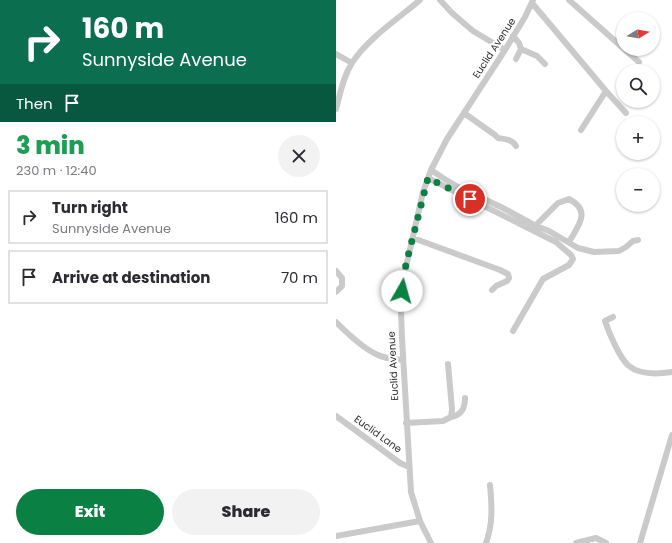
<!DOCTYPE html>
<meta charset="utf-8">
<style>
:root{--surface:#fff;--page:#f2f2f3;--text:#2b2b33;--muted:#7c7c81;--line:#e1e1e2;--accent:#0b8043}
body{margin:0;font-family:Poppins,sans-serif;background:var(--page);color:var(--text);height:100vh;display:flex;flex-direction:column;font-size:15px;white-space:nowrap}
*{box-sizing:border-box;margin:0}
p{font-size:13px;color:var(--muted)}
.icon{flex:none;width:22px;height:22px;fill:none;stroke:currentColor;stroke-width:2;stroke-linecap:round;stroke-linejoin:round}
.map{position:relative;flex:1;overflow:hidden}
.panel{display:flex;flex-direction:column;background:var(--surface);width:336px}
.panel>*{flex:none}
.banner{background:#0b6e4f;color:#fff;overflow:hidden}
.needle{width:26px;rotate:79deg}
.buttons{position:absolute;left:280px;top:12px;display:grid;gap:8px}
.buttons a{display:grid;place-items:center;width:44px;height:44px;border-radius:50%;background:var(--surface);box-shadow:0 1px 3px #0004;font-size:20px}
.pin{position:absolute;display:grid;place-items:center;width:34px;height:34px;color:#fff;margin:-17px;border:2px solid #fff;border-radius:50%;box-shadow:0 1px 4px #0007}
.me{position:absolute;width:44px;margin:-22px;rotate:7deg;stroke-linejoin:round;filter:drop-shadow(0 0 3px #0008)}
.turn{display:flex;align-items:center;gap:14px;height:84px;padding:0 16px;font-size:18px}
.turn .icon{width:52px;height:52px;stroke-width:2.5}
.turn b{display:block;font-size:28px;line-height:34px}
.then{display:flex;align-items:center;height:38px;padding:0 16px;background:#0003;gap:8px;font-size:15px}
.round{display:grid;place-items:center;flex:none;width:42px;height:42px;border-radius:21px;background:var(--page)}
.headline{display:flex;align-items:center;justify-content:space-between;height:68px;padding:0 16px}
h1{font-size:24px;font-weight:800;line-height:30px;color:#1e9e55}
.action{display:flex;gap:8px;margin-top:auto;padding:8px 16px}
.action a{flex:1;height:46px;border-radius:24px;background:var(--accent);color:#fff;font-size:16px;font-weight:800;line-height:46px;text-align:center}
.action a+a{background:var(--page);color:var(--text)}
ul{padding:0;list-style:none}
li{display:flex;align-items:center;gap:12px;height:54px;margin:0 8px 6px;padding:0 8px;border:2px solid var(--line);border-radius:0px}
li div{flex:1}
li b{display:block;font-size:15px}
li em{font-style:normal}
main{display:flex;flex:1;min-height:0}
.map>svg:first-child{display:block}
</style>
<main>
<section class="panel">
<div class="banner">
<div class="turn"><svg class="icon" aria-label="right" viewBox="0 0 24 24"><path d="M7 20v-9h11M14 6l5 5-5 5"/></svg><div><b>160 m</b>Sunnyside Avenue</div></div>
<div class="then">Then<svg class="icon" aria-label="arrive" viewBox="0 0 24 24"><path d="M6 21V4h12l-3 4 3 4H6"/></svg></div>
</div>
<div class="headline"><div><h1>3 min</h1><p>230 m · 12:40</p></div><a class="round"><svg class="icon" aria-label="close" viewBox="0 0 24 24"><path d="M6 6l12 12M18 6L6 18"/></svg></a></div>
<ul>
<li><svg class="icon" aria-label="right" viewBox="0 0 24 24"><path d="M7 20v-9h11M14 6l5 5-5 5"/></svg><div><b>Turn right</b><p>Sunnyside Avenue</p></div><em>160 m</em></li>
<li><svg class="icon" aria-label="arrive" viewBox="0 0 24 24"><path d="M6 21V4h12l-3 4 3 4H6"/></svg><div><b>Arrive at destination</b></div><em>70 m</em></li>
</ul>
<div class="action"><a>Exit</a><a>Share</a></div>
</section>
<div class="map">
<svg width="336" height="543" viewBox="0 0 336 543">
<rect width="100%" height="100%" fill="#fff"/>
<g fill="none" stroke-linecap="round" stroke-linejoin="round">
<path stroke="#cacaca" stroke-width="6" d="M 104,0 L 116,13 L 137,31 L 169,50
M 233,0 L 287,48
M 196,3 L 270,91 L 290,113
M 177,36 L 183,43 L 185,49 L 180,59
M 185,49 L 201,56 L 209,64
M 288,49 L 303,62
M 0,54 L 16,63
M 0,109 C 4,94 7,77 16,63 C 32,38 62,19 84,0
M 128,113 L 159,135 L 162,138 C 168,139 176,139 180,146
M 245,130 L 270,91
M 95,170 L 107,178 L 122,187 L 167,208 L 198,225 L 213,231 L 242,248 L 258,252 L 283,251 L 290,247 L 297,241 L 302,240
M 92,178 L 220,242 L 235,255 L 237,259 L 233,265 L 207,279 L 177,331
M 199,226 L 222,203 L 233,199 C 256,211 242,226 233,242
M 77,238 L 164,270 L 172,274 L 173,278 L 171,281 L 160,286 L 156,290
M 0,271 L 6,278 L 6,286 L 0,292
M 277,317 L 269,321 C 273,333 284,359 293,366 C 304,375 323,374 336,372
M 0,322 C 11,333 28,349 42,355 C 50,359 59,359 67,360
M 0,416 L 64,463 L 73,467
M 115,417 C 126,415 129,408 129,398
M 70,423 L 107,421 L 115,417 L 116,409 L 112,364
M 0,536 L 84,521
M 95,543 L 84,521 L 75,492 L 66,338 L 65,311 L 68,276 L 87,192 L 95,170 L 111,139 L 169,50 L 189,17 L 197,0
M 150,543 C 157,524 156,506 154,485
M 240,543 L 260,538 L 270,543
M 304,543 L 336,435"/>
</g>
<g fill="none" stroke-linecap="round" stroke-linejoin="round">
<path stroke="#0b8043" stroke-width="7" stroke-dasharray="0 12.6" d="M 66,291 L 70,264 L 92,178 L 134,199"/>
</g>
<g text-anchor="middle" dominant-baseline="central" stroke-width="4" stroke-linejoin="round" paint-order="stroke">
<g font-size="10" fill="#2d2d2d" stroke="#fff">
<text transform="translate(158 48) rotate(-57)">Euclid Avenue</text>
<text transform="translate(57 366) rotate(-93)">Euclid Avenue</text>
<text transform="translate(42 434) rotate(36)">Euclid Lane</text>
</g>
</g>
</svg>
<div class="buttons">
<a><svg class="needle" viewBox="-14 -14 28 28"><path d="M0-13l5 13h-10z" fill="#e53935"/><path d="M0 13l5-13h-10z" fill="#7c7c81"/></svg></a>
<a><svg class="icon" aria-label="search" viewBox="0 0 24 24"><circle cx="10" cy="10" r="6"/><path d="M15 15l6 6"/></svg></a>
<a>+</a>
<a>−</a>
</div>
<div class="pin" style="left:134px;top:199px;background:#d93025"><svg class="icon" aria-label="arrive" viewBox="0 0 24 24"><path d="M6 21V4h12l-3 4 3 4H6"/></svg></div>
<svg class="me" style="left:66px;top:291px" viewBox="-20 -20 40 40"><circle r="19" fill="#fff"/><path d="M0-13L10 11 0 6-10 11z" fill="#0b8043"/></svg>
</div>
</main>
